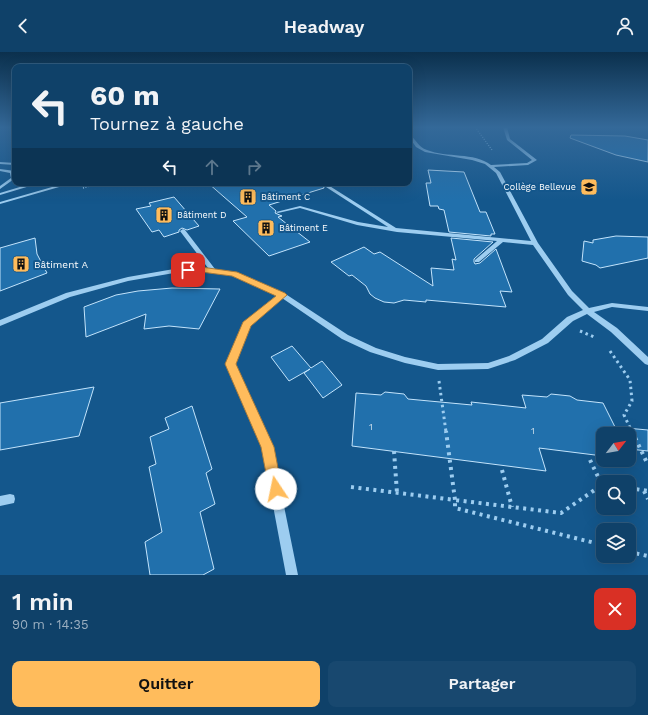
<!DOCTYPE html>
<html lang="fr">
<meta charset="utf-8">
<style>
:root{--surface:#0f4169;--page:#18486f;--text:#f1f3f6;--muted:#9bafc0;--line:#2f5a7d;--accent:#ffbc5c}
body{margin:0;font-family:"Work Sans",sans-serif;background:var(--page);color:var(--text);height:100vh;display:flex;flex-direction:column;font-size:15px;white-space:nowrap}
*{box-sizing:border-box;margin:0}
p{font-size:13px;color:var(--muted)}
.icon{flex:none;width:22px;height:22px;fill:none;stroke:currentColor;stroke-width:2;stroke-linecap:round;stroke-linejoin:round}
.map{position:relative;height:523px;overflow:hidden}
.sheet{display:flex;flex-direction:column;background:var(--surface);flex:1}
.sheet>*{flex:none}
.top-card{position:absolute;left:12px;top:12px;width:400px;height:122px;border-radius:8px;box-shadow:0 4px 16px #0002,0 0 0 1px var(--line);background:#0f4169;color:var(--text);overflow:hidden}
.needle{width:26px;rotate:59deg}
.controls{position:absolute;left:596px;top:375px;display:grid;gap:8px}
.controls a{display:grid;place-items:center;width:40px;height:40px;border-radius:8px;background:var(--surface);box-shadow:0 4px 16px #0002,0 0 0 1px var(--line);font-size:20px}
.pin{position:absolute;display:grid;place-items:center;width:34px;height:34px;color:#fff;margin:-17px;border-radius:8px;box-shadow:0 2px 6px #0006}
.me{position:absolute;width:44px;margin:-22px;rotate:349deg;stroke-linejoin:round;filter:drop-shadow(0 0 3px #0008)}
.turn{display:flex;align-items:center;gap:14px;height:84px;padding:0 12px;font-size:18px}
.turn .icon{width:52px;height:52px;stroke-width:2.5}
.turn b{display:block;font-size:28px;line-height:34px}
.lanes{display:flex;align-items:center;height:38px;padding:0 12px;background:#0003;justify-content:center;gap:20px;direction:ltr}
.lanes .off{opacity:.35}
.round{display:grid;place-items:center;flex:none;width:42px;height:42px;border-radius:8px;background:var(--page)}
.head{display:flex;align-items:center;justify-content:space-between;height:68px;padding:0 12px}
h1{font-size:24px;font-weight:600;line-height:30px}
.primary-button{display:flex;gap:8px;margin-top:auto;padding:8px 12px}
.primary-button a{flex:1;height:46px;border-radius:8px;background:var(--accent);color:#111;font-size:16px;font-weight:600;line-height:46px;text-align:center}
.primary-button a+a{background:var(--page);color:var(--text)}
header{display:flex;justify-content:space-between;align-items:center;height:52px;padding:0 12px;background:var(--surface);font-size:18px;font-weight:600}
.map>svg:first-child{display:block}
</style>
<header><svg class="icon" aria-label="back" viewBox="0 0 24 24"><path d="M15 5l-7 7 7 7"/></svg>Headway<svg class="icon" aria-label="person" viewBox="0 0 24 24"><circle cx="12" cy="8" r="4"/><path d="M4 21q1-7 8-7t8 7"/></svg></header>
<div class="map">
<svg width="648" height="523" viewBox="0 0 648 523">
<rect width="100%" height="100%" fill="#14578c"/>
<path fill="#2170ac" stroke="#c3e4fc" d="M 571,83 L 625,84 L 648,88 L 648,110 L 616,103 L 570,86 Z
M 428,118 L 464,120 L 480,160 L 486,160 L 495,182 L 491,182 L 491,184 L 449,180 L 444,158 L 439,157 L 438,154 L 430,154 L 426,131 L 431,131 Z
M 208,131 L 323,131 L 324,136 L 269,153 L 276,159 L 275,161 L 282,164 L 278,165 L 310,190 L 269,204 L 233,169 L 247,165 Z
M 174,145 L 199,174 L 187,178 L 182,176 L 179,178 L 179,180 L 164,185 L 159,178 L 152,180 L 136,157 L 151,154 L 149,151 Z
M 616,184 L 648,185 L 648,206 L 600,216 L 596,213 L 582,209 L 584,189 L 593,191 L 593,188 Z
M 35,186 L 37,202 L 47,221 L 0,239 L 0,196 Z
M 451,186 L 493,190 L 474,207 L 474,210 L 475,212 L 480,211 L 496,197 L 512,240 L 500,239 L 506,255 L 426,248 L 426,250 L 404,248 L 394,251 L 384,250 L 375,246 L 370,242 L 366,234 L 352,223 L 349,224 L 331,210 L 364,195 L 374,202 L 380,200 L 433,234 L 431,216 L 454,218 L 452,207 L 456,208 Z
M 172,236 L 220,237 L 199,277 L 169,274 L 144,277 L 146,262 L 86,285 L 84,255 L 116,243 L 138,239 Z
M 292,294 L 311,316 L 322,309 L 342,333 L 323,346 L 304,321 L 310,317 L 289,329 L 271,305 Z
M 94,335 L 79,384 L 0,398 L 0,351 Z
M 385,340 L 404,342 L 408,347 L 472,353 L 471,350 L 526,356 L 522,343 L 547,345 L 551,342 L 570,344 L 577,348 L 603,351 L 615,375 L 648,378 L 648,399 L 629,397 L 629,382 L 603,382 L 603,404 L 539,396 L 546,419 L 352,394 L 356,341 L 381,343 Z
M 192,354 L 212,417 L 206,421 L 215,452 L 200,460 L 214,517 L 203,523 L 150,523 L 145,490 L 162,480 L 149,415 L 156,412 L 150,385 L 169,377 L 165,366 Z"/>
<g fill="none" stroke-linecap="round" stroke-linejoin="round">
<path stroke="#9dcdf0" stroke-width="1.5" stroke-dasharray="1 1.5" stroke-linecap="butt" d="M 475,75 L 492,98
M 83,136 L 100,131"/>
<path stroke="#9dcdf0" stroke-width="3" stroke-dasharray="2.5 3.5" stroke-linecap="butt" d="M 580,279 L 594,285
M 610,299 L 630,328 L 632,349 L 624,363 L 632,380
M 439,329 L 446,380"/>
<path stroke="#9dcdf0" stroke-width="4" stroke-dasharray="3 4.5" stroke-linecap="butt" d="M 632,379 L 648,413
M 394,399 L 397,441
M 590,408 L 602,433 L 561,461 L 455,448 L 455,456 L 603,493
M 502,418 L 512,455
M 351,435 L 455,448 L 446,379
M 629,436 L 648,439
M 644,439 L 648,447
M 629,500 L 648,504"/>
<path fill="#9dcdf0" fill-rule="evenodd" d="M 411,75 L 415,75 L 409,80 L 409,77 Z
M 503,75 L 507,75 L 510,87 L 537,108 L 528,113 L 494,115 L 500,120 L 538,191 L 572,239 L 589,256 L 612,251 L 648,255 L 648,259 L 612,255 L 594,260 L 617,276 L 648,305 L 648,313 L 645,312 L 611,280 L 587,262 L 573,269 L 548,291 L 515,308 L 488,317 L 438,318 L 405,311 L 370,300 L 342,287 L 282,246 L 250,273 L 235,312 L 272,395 L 298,523 L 286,523 L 262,395 L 227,312 L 244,270 L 277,243 L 232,224 L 201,219 L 174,221 L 128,229 L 70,245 L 0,274 L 0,268 L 66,241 L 128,225 L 174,217 L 201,215 L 208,216 L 180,179 L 183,177 L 185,178 L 215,217 L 236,221 L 284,241 L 348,283 L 376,296 L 405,305 L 438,312 L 488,311 L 509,304 L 542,287 L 567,265 L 583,258 L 568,243 L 533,193 L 503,190 L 479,210 L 475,210 L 475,208 L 497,189 L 397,180 L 357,173 L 300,156 L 278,161 L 276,160 L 300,154 L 358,170 L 388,175 L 326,135 L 326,134 L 328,133 L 396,176 L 531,189 L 496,121 L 485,112 L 472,108 L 425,100 L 416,95 L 409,85 L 409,82 C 416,87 418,95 427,98 C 447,106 474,100 491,113 L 527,111 L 532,108 L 507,88 Z
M 0,110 L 15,111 L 15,113 L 0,112 Z
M 0,117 L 15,119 L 14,127 L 0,137 L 0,134 L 11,126 L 10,121 L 0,119 Z
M 33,131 L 40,131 L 0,143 L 0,141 Z
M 66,131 L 73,131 L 0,152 L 0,150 Z
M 10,442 L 14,443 L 15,447 L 14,451 L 0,454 L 0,444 Z"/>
</g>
<linearGradient id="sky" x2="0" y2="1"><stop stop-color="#0b304d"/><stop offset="0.51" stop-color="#346999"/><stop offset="1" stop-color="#346999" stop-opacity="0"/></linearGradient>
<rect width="648" height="148" fill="url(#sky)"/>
<path fill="#ffbc5c" stroke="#a67a3c" d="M 201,215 L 237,220 L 285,241 L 287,243 L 251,274 L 236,312 L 274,395 L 282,437 L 280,442 L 276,444 L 271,442 L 269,437 L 261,395 L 225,312 L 243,270 L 276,244 L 232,224 L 201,220 L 188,220 L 184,218 L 188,216 Z"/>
<defs>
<g id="school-square" transform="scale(0.9)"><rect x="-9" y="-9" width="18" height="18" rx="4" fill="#ffbc5c" stroke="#14578c"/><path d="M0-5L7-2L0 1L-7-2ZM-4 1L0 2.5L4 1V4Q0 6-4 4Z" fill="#111"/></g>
<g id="building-square" transform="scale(0.9)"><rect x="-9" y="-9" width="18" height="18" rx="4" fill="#ffbc5c" stroke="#14578c"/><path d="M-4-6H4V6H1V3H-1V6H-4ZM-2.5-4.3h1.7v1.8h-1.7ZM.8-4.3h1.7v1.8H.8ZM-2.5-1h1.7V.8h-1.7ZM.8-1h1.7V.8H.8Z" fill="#111"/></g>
</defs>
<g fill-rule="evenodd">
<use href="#school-square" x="589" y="135"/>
<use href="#building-square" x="248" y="145"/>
<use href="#building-square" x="164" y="163"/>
<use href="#building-square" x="266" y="176"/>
<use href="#building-square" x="21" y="212"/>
</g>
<g text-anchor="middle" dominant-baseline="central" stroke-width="4" stroke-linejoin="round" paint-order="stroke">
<g font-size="9" fill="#fff" stroke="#14578c" text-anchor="start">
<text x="576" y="135" text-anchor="end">Collège Bellevue</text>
<text x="261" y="145">Bâtiment C</text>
<text x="177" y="163">Bâtiment D</text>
<text x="279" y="176">Bâtiment E</text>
</g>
<g font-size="10" fill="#fff" stroke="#14578c" text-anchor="start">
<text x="34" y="212">Bâtiment A</text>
</g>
<g font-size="10" fill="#c8dbea">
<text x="371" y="374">1</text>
<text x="533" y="378">1</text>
</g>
</g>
</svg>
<div class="controls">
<a><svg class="needle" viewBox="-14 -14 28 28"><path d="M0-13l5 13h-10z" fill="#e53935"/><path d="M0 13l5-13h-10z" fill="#9bafc0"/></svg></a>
<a><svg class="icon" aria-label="search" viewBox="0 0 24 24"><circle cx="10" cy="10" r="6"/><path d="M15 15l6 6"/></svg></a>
<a><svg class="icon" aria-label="layers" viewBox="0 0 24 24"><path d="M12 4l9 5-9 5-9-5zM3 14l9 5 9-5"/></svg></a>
</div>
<div class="pin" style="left:188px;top:218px;background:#d93025"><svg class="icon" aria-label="arrive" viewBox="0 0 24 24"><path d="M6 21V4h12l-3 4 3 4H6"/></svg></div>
<svg class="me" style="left:276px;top:437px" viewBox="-20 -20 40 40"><circle r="19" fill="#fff"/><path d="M0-13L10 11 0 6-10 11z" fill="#ffbc5c"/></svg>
<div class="top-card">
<div class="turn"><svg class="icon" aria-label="left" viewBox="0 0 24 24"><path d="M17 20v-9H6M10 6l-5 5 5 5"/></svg><div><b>60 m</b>Tournez à gauche</div></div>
<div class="lanes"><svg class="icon" aria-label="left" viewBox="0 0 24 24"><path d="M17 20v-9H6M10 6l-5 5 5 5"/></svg><svg class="icon off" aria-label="ahead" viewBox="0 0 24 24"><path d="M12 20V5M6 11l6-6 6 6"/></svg><svg class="icon off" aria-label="right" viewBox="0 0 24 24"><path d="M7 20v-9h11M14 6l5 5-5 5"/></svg></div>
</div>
</div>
<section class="sheet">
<div class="head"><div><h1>1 min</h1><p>90 m · 14:35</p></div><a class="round" style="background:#d93025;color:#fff"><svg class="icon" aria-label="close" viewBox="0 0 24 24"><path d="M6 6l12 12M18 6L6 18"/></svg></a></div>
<div class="primary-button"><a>Quitter</a><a>Partager</a></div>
</section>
